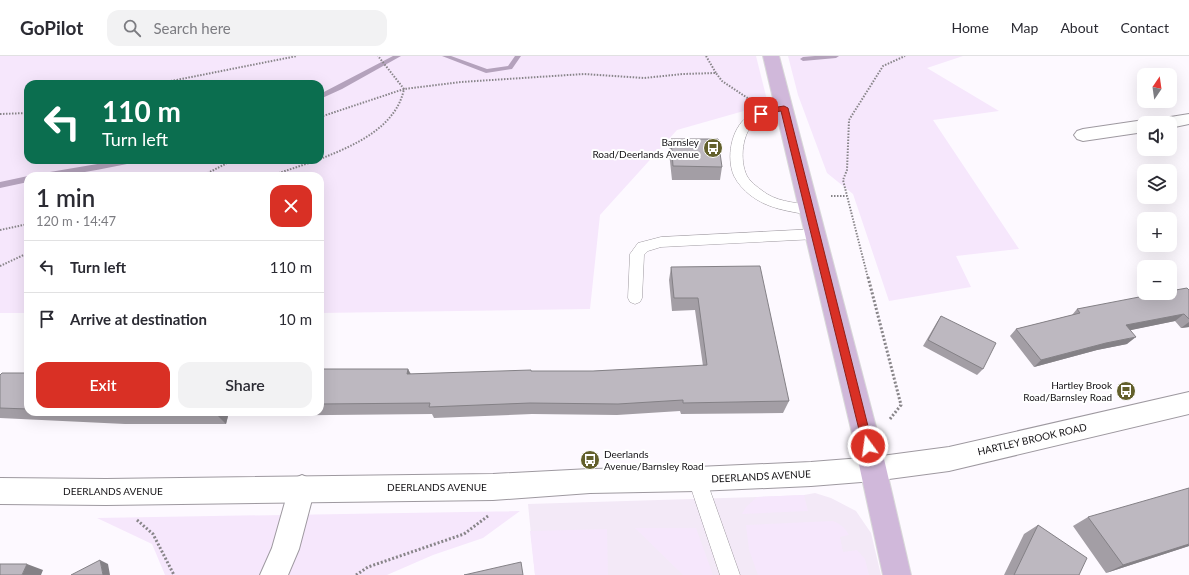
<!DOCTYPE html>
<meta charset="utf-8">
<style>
:root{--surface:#fff;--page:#f2f2f3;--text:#2b2b33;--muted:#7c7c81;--line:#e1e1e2;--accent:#d93025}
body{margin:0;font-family:Lato,sans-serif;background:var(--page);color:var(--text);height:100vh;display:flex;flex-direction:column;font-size:15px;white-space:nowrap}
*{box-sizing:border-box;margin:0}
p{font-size:13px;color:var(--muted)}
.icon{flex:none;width:22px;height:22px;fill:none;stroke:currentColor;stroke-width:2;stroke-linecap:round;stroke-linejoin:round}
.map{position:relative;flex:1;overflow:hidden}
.side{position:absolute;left:24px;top:116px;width:300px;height:244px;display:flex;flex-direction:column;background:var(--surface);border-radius:12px;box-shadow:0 4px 16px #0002}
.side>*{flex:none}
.guide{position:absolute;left:24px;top:24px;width:300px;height:84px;border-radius:12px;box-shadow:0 4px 16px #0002;background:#0b6e4f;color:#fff;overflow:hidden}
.needle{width:26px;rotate:13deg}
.tools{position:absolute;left:1137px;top:12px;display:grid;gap:8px}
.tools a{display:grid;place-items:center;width:40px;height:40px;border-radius:8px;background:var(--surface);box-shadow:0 4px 16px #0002;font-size:20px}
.pin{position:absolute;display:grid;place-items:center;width:34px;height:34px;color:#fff;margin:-17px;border-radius:8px;box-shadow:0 2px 6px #0006}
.me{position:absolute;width:44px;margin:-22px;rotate:346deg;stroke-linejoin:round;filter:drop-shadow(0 0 3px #0008)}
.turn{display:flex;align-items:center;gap:14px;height:84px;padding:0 12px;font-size:18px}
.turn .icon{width:52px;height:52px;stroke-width:2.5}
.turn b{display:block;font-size:28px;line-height:34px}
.round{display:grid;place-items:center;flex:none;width:42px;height:42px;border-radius:12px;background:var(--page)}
.headline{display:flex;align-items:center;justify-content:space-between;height:68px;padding:0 12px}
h1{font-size:24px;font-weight:600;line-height:30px}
.button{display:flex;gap:8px;margin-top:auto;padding:8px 12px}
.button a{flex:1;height:46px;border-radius:12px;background:var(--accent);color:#fff;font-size:16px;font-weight:600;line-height:46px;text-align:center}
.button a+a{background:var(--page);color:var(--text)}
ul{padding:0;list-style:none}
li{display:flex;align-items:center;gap:12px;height:52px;padding:0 12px;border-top:1px solid var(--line)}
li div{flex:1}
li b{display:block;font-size:15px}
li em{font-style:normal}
header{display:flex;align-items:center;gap:24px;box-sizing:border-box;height:56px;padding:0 20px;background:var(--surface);border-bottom:1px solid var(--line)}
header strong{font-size:19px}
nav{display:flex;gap:22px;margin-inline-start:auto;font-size:14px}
.search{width:280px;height:36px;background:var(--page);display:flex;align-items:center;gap:10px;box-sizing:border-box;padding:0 14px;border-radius:12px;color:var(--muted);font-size:15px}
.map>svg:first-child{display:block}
</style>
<header>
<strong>GoPilot</strong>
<div class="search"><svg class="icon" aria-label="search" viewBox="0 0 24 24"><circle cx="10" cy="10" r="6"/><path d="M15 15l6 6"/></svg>Search here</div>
<nav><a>Home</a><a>Map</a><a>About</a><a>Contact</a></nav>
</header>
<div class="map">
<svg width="1189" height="519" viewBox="0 0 1189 519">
<rect width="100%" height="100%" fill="#fdf9ff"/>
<path fill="#f3e9f7" d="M 815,437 L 831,442 L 856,455 L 871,477 L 881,519 L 535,519 L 528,448 L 757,441 L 804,439 Z"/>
<path fill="#f6e7fc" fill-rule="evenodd" d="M 0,0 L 756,0 L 768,48 L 677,74 L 600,159 L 590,253 L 320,257 L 320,120 L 28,120 L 28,257 L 0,257 ZM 28,28 L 320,28 L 320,104 L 28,104 Z
M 788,0 L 963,0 L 927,12 L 999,55 L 933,64 L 1019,193 L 956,200 L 971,231 L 889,245 L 853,138 L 827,117 L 798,39 Z
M 804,439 L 808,455 L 742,458 L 746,451 L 757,441 Z
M 520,455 L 483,482 L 433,499 L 387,519 L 165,519 L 152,488 L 97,462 Z
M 833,465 C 841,468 845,472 849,479 L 840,481 L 843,496 L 857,494 L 865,503 L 869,519 L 758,519 L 749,494 L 746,469 Z
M 635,472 L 696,472 L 713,519 L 683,519 Z
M 607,473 L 608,519 L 535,519 L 530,475 Z"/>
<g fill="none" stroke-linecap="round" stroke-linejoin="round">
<path fill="#b4a2bc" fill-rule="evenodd" d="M 393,0 L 401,0 L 342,33 L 320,43 L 320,38 Z
M 442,0 L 451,0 L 487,13 L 508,10 L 515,0 L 521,0 L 512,13 L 486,17 Z
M 815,0 L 839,0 L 836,2 L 803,5 L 800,3 L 803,1 Z
M 121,104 L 136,104 L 132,107 C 102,113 71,120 40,120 L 44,117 Z
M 180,104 L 190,104 L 186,107 L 181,106 Z
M 28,120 L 28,126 L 0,132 L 0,126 Z"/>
<g stroke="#9e99a0" stroke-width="1">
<path id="lane" d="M 784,48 L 788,49 L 790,52 L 788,55 C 777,57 766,58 756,65 C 742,76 739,104 747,120 C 751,127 760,133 767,138 C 782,147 798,146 815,151 L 817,154 L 815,157 L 810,159 C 788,155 768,153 750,139 C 744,134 738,128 734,120 C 726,102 731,73 747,61 C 757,53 771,51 784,48 Z
M 816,173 L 821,174 L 823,178 L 821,182 L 816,183 L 661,191 L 648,195 L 644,199 L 642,242 L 640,246 L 635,248 L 630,246 L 628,242 L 630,198 L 638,187 L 661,181 Z
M 697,415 L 703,417 L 706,423 L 740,519 L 720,519 L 688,423 L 691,417 Z"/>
</g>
<g stroke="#9e99a0" stroke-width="2">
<path id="street" d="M 1189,58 L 1189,68 L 1170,72 L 1170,67 L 1155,67 L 1158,63 Z
M 1144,64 L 1151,67 L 1144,67 L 1144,76 L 1083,85 L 1077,83 L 1074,79 L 1077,75 L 1083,73 Z
M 302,419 L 311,423 L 315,432 L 299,493 L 288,519 L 260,519 L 272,492 L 289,432 L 293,423 Z"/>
</g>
<g stroke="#9e99a0" stroke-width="2">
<path id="secondary" d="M 1189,336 L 1189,358 L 949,415 L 874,425 L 811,430 L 697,435 L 590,437 L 493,444 L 106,449 L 0,448 L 0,422 L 106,423 L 493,418 L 590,413 L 697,411 L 811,406 L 874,401 L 949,391 Z"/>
</g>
<g stroke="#d9d9d9" stroke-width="2">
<path id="primary" d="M 763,0 L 779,0 L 881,390 L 911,519 L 883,519 L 855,390 Z"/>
</g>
<path stroke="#888589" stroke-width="2" stroke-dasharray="1.5 1.5" stroke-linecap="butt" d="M 706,0 L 716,17
M 156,28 L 297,0
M 0,58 L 28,57
M 320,61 L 404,33 L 461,26 L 584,18 L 644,22 L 683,18 L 716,17 L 722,25 L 749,43
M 320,103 C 353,90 396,72 404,33 L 378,0
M 202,120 L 233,104
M 270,120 L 318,104
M 831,140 L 847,140
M 0,174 L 28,168
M 0,210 L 28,197
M 868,222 L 843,124 L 847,114 L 849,64 L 883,10 L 905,0"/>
<path stroke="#888589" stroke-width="3" stroke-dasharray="2 2" stroke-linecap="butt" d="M 868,221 L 901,349 L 890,363
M 137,464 L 153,478 L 174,519
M 356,519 L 368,511 L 464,478 L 488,460"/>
<use href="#lane" fill="#fff" fill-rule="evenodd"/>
<use href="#street" fill="#fff" fill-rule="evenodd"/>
<use href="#secondary" fill="#fff" fill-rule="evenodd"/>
<use href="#primary" fill="#d0b8da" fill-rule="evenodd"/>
</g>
<path fill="#a39ea5" d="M 671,83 L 722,111 L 720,124 L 672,124 L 669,96 Z
M 671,211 L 789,345 L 783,357 L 681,358 L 680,355 L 617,359 L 532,358 L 434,362 L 432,358 L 228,360 L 226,368 L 125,368 L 0,362 L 0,319 L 28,317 L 28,356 L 320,356 L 320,313 L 408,313 L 411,318 L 531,315 L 593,315 L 703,310 L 695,254 L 672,255 L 669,224 Z
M 1189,234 L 1189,271 L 1181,272 L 1175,265 L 1130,274 L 1127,288 L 1097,294 L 1034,311 L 1010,280 L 1016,273 L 1072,259 L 1077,253 Z
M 941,260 L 983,313 L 977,319 L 923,290 L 937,266 Z
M 1088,461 L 1189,490 L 1106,517 L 1073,470 Z
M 1038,469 L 1079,519 L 1004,519 L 1024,478 Z"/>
<path fill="#848186" d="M 1184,258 L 1175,265 L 1117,277 L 1126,269 Z
M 1189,266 L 1189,271 L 1181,272 Z
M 1136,281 L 1127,288 L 1097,294 L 1034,311 L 1041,304 L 1106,287 Z
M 408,313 L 413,324 L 407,318 Z
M 215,356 L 224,356 L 228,360 L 226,368 L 215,357 Z
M 1189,488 L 1189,490 L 1106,517 L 1123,509 Z
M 100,504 L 108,508 L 110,519 L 103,519 Z
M 27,508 L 43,514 L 41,519 L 22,519 Z"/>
<path fill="#bdb8c0" stroke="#848186" d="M 671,83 L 718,83 L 722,111 L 673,110 Z
M 760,210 L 789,345 L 683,347 L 683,344 L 618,348 L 530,347 L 429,351 L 430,347 L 320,348 L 320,313 L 408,313 L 407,318 L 531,314 L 531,315 L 593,315 L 707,309 L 698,242 L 674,242 L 671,211 Z
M 1187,232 L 1189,234 L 1189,263 L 1184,258 L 1126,269 L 1136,281 L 1106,287 L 1041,304 L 1016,273 L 1080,257 L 1077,253 L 1160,237 L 1170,237 L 1170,235 Z
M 941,260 L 996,287 L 983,313 L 928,284 Z
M 2,317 L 28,317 L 28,353 L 0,352 L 0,319 Z
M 90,356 L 215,356 L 215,357 L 112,357 Z
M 1189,432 L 1189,488 L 1123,509 L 1088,461 Z
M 1038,469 L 1087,502 L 1079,519 L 1014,519 Z
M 100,504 L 103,519 L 71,519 Z
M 521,506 L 523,519 L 464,519 Z
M 0,508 L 27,508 L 22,519 L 0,519 Z"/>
<path fill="#d93025" stroke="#8d1f18" d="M 784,50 L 788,52 L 873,390 L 872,393 L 868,395 L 864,393 L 863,390 L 781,55 L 769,57 L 761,61 L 758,58 L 765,53 Z"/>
<defs>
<g id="bus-disc" transform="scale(1)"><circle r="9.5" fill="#625f2b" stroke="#fff"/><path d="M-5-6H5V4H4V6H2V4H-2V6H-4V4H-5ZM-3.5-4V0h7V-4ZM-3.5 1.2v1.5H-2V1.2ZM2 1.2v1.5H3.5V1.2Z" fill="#fff"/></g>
</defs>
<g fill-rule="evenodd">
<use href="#bus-disc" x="713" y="92"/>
<use href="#bus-disc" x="1126" y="335"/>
<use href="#bus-disc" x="590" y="404"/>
</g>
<g text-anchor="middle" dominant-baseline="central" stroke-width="4" stroke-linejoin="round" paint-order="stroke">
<g font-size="10" fill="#131114" stroke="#fff" text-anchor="end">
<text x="699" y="86">Barnsley<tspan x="699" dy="12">Road/Deerlands Avenue</tspan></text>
<text x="1112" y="329">Hartley Brook<tspan x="1112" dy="12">Road/Barnsley Road</tspan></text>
<text x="604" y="398" text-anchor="start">Deerlands<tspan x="604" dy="12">Avenue/Barnsley Road</tspan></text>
</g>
<g font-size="10" fill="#131114" stroke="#fff">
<text transform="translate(1032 383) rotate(-13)">HARTLEY BROOK ROAD</text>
<text transform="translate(761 420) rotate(-3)">DEERLANDS AVENUE</text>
<text x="437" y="431">DEERLANDS AVENUE</text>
<text x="113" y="435">DEERLANDS AVENUE</text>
</g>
</g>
</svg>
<div class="tools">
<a><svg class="needle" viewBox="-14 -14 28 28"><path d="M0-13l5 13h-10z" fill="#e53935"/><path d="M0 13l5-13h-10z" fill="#7c7c81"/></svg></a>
<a><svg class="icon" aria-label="sound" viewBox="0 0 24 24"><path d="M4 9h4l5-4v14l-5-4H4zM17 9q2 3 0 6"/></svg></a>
<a><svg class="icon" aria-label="layers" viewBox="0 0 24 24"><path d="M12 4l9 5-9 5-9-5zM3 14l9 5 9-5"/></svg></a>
<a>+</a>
<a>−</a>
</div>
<div class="pin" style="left:761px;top:58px;background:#d93025"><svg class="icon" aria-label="arrive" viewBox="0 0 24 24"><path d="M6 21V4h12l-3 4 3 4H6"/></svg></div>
<svg class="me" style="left:868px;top:390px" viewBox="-20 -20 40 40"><circle r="17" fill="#d93025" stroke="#fff" stroke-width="3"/><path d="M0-11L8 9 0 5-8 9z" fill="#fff"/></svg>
<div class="guide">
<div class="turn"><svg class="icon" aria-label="left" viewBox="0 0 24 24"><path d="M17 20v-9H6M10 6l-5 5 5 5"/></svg><div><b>110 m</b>Turn left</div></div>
</div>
<section class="side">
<div class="headline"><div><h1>1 min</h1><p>120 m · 14:47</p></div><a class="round" style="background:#d93025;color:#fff"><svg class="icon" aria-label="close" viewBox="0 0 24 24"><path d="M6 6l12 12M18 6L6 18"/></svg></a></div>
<ul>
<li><svg class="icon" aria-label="left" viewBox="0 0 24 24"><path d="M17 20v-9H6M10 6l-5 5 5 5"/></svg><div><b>Turn left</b></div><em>110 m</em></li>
<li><svg class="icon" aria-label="arrive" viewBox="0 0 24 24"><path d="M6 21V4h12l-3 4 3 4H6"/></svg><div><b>Arrive at destination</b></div><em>10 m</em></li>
</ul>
<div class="button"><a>Exit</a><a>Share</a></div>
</section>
</div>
